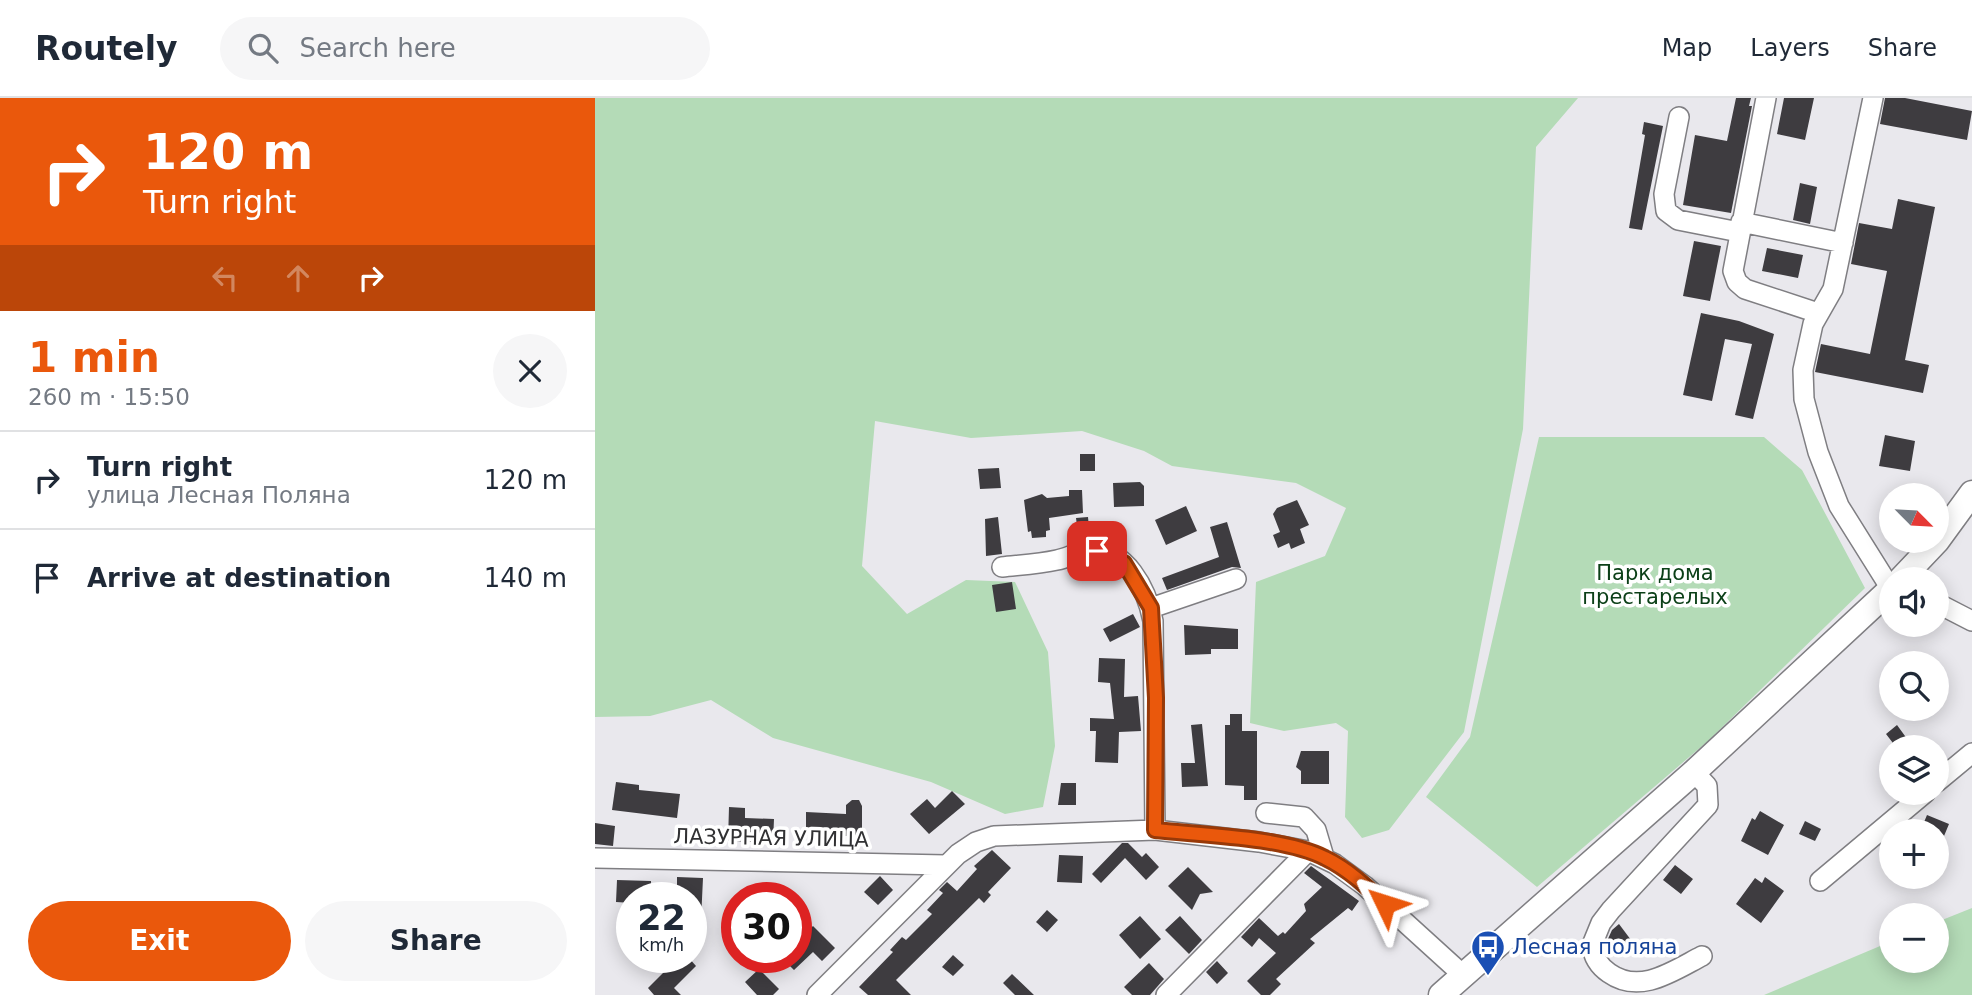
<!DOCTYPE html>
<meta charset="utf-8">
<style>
:root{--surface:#fff;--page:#f6f6f7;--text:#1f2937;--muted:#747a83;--line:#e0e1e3;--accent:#ea580c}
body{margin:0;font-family:"DejaVu Sans",sans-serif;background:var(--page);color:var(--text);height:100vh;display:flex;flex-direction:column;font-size:26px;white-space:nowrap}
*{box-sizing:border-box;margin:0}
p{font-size:23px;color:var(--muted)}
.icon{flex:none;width:38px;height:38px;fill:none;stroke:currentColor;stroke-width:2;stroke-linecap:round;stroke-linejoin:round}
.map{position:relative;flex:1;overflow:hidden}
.sheet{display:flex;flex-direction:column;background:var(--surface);width:595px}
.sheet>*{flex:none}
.hud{background:#ea580c;color:#fff;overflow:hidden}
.needle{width:46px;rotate:114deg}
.controls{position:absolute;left:1284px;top:385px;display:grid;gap:14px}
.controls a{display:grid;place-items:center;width:70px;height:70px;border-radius:50%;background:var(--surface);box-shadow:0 4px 18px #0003;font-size:35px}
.speed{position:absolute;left:21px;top:784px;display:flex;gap:14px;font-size:35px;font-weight:700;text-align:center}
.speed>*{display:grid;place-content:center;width:91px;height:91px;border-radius:50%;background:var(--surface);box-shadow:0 4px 18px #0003;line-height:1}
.speed small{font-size:18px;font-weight:400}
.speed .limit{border:10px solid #d22;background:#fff;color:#111}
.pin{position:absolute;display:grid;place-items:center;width:60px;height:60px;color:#fff;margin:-30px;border-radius:14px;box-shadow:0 4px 10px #0006}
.me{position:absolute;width:77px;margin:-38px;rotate:311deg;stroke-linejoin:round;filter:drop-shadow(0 0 5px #0008)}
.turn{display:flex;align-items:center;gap:24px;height:147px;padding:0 28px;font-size:32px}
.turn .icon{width:91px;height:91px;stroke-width:2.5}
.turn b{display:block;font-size:49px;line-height:60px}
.lanes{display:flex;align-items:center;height:66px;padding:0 28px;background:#0003;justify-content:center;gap:35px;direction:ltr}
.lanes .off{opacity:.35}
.round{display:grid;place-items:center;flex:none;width:74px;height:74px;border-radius:37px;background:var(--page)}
.summary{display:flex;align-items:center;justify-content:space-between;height:119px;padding:0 28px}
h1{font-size:42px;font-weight:600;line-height:52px;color:var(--accent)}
.button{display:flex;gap:14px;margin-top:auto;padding:14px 28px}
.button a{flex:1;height:80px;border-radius:42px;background:var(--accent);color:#fff;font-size:28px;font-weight:600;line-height:80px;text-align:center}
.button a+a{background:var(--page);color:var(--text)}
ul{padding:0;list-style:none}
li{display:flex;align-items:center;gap:21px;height:98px;padding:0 28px;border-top:2px solid var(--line)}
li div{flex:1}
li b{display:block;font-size:26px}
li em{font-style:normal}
header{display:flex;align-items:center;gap:42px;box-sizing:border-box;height:98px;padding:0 35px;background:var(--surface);border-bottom:2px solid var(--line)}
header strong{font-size:33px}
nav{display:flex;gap:38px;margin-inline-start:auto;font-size:24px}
.search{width:490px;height:63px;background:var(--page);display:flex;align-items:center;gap:18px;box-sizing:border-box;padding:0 24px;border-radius:38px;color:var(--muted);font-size:26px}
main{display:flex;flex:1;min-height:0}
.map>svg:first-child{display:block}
</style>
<header>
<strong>Routely</strong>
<div class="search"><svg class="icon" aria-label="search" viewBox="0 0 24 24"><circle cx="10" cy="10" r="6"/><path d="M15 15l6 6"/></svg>Search here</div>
<nav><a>Map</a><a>Layers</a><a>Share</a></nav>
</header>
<main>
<section class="sheet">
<div class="hud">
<div class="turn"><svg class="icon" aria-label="right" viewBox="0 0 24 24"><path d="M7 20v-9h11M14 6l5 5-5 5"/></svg><div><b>120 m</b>Turn right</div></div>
<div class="lanes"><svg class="icon off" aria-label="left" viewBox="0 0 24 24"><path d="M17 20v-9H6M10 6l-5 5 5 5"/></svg><svg class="icon off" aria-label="ahead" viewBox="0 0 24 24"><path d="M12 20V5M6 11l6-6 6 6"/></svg><svg class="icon" aria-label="right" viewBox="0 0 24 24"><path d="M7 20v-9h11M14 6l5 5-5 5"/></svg></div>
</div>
<div class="summary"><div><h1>1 min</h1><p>260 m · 15:50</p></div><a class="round"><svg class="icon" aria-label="close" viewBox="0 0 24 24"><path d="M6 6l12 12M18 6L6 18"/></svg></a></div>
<ul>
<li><svg class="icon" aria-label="right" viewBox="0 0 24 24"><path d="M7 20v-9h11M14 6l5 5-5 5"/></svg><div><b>Turn right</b><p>улица Лесная Поляна</p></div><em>120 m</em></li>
<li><svg class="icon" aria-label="arrive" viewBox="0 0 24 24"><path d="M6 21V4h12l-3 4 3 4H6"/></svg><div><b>Arrive at destination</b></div><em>140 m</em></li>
</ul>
<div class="button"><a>Exit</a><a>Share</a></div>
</section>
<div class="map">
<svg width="1377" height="897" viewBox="0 0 1377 897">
<rect width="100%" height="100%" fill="#e9e8ed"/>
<path fill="#b4dbb7" d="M 0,0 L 983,0 L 941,49 L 928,331 L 869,634 L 794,732 L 767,740 L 750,719 L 753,633 L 741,625 L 689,633 L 655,625 L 661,484 L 730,458 L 751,410 L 701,385 L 577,368 L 549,353 L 487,333 L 376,340 L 280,323 L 267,468 L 312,516 L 371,482 L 420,484 L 453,554 L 460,648 L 448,709 L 410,716 L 336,684 L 178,640 L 116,602 L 55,618 L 0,619 Z
M 944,339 L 1169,339 L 1207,372 L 1270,490 L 1113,643 L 942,789 L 831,699 L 875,639 Z
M 1377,810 L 1377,897 L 1169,897 L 1297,843 L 1297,863 L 1342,863 L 1342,824 Z"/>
<path fill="#3e3c40" d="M 1141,0 L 1156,0 L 1154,8 L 1157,8 L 1136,115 L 1088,107 L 1100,37 L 1132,43 Z
M 1189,0 L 1219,0 L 1210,42 L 1182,36 Z
M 1290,0 L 1310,0 L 1377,13 L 1372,42 L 1285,26 Z
M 1049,24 L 1068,28 L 1047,132 L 1034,130 L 1050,37 L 1047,36 Z
M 1205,85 L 1222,89 L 1215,126 L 1198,122 Z
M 1303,101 L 1340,109 L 1310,262 L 1334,267 L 1328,295 L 1220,274 L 1226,246 L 1275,256 L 1292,173 L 1256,166 L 1264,125 L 1297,131 Z
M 1099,143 L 1126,148 L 1115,203 L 1088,198 Z
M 1172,150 L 1208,157 L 1203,180 L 1167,173 Z
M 1106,215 L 1144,223 L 1179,236 L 1158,321 L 1140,317 L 1157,246 L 1130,241 L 1117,303 L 1088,297 Z
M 1290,337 L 1320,343 L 1315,373 L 1284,368 Z
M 485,356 L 500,356 L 500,373 L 485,373 Z
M 404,370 L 406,390 L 385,391 L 383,371 Z
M 545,384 L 549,388 L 549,408 L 519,409 L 518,385 Z
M 474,392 L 487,392 L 488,415 L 454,420 L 455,432 L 451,433 L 451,439 L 437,440 L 436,433 L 433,434 L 429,402 L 447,396 L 452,400 L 474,398 Z
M 702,402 L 714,427 L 705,431 L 710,445 L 696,451 L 694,445 L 683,450 L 678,437 L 685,434 L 678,416 L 682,410 Z
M 591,408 L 602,433 L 571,447 L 560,422 Z
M 403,419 L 407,456 L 391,458 L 390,421 Z
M 493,419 L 495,441 L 484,442 L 481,420 Z
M 632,424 L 646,470 L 637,469 L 572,492 L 567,480 L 624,459 L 615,429 Z
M 417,484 L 421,511 L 401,514 L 397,487 Z
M 538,516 L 545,529 L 515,544 L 508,531 Z
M 589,527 L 643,531 L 643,551 L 616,551 L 616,556 L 590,557 Z
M 504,560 L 530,561 L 529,599 L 543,598 L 546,633 L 524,634 L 523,665 L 500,664 L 501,633 L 495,633 L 495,620 L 519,621 L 515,585 L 503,584 Z
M 635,616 L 647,616 L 647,633 L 662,633 L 662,702 L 649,702 L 649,688 L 630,687 L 630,627 L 635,627 Z
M 607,626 L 613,688 L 587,689 L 586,665 L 600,665 L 596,627 Z
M 1302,627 L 1318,649 L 1301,649 L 1291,636 Z
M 706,653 L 734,653 L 734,686 L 706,686 L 706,673 L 701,669 Z
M 21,684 L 44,687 L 44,692 L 85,696 L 82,720 L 17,712 Z
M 466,685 L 481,685 L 481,707 L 463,707 Z
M 357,693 L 370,706 L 334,736 L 315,716 L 332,701 L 340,710 Z
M 257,702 L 264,702 L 267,708 L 267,738 L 211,738 L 211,714 L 251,716 L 251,707 Z
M 134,709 L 150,710 L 150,720 L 179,721 L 178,745 L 133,743 Z
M 1165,713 L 1189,727 L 1173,757 L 1146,743 L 1157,720 L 1160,722 Z
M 1332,717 L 1354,726 L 1349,738 L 1327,729 Z
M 1210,723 L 1226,731 L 1220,743 L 1204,736 Z
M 0,725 L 20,728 L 18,748 L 0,746 Z
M 527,745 L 533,745 L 547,759 L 551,755 L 564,769 L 551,782 L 530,760 L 506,785 L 497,776 Z
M 397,752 L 416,770 L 393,794 L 396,797 L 389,805 L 384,800 L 301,882 L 316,897 L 273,897 L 264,889 L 298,854 L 295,852 L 307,839 L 311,842 L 337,816 L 332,812 L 348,795 L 344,792 L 352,784 L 362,793 L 382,771 L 379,768 Z
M 464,757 L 488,758 L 487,785 L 462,784 Z
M 1080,767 L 1098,781 L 1086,796 L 1068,782 Z
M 716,768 L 764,803 L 757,813 L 753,810 L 715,841 L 720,845 L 681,881 L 686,886 L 675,897 L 666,897 L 652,883 L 681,855 L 664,840 L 657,849 L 646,839 L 664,820 L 683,838 L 688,834 L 690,836 L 711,813 L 709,806 L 727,789 L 709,775 Z
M 593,769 L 618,794 L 605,796 L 597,812 L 573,788 Z
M 285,778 L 298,792 L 283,807 L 269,794 Z
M 82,779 L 108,780 L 106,822 L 96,822 L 96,800 L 82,800 Z
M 1170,779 L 1189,793 L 1166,825 L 1141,806 L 1160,780 L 1167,785 Z
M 22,782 L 56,783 L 56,800 L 37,800 L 37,805 L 21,804 Z
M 452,812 L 463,822 L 452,834 L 441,824 Z
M 545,818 L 566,841 L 545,861 L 524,837 Z
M 585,818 L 607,842 L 594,856 L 570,832 Z
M 1024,826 L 1039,846 L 1022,858 L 1012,843 L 1017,832 Z
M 218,828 L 240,850 L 227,863 L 218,854 L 199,872 L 186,859 L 201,859 L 201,833 L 207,838 Z
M 358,857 L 369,867 L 358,878 L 347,869 Z
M 84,859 L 93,859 L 101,868 L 79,890 L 86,897 L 59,897 L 53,890 Z
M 622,863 L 633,875 L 622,886 L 611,874 Z
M 554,865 L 569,881 L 555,897 L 537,897 L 529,889 Z
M 164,871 L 184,891 L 178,897 L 162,897 L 150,884 Z
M 417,876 L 439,897 L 420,897 L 408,885 Z"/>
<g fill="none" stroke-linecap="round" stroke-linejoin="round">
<g stroke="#7f7e82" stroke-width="22">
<path id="minor" d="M 1171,0 L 1138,173 L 1142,184 L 1150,191 L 1223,215
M 1278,0 L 1238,191 L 1218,226 L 1208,272 L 1209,301 L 1223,354 L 1244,408 L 1296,491
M 1084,19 L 1069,96 L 1071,113 L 1083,122 L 1144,134
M 1146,124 L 1248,145
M 407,469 C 425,467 444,466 462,462 C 472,460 483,454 493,453 C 531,448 552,492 558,523 L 560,732
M 1342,505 L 1377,523
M 556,510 L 641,481
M 1099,674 L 1112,688 L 1113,707 L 1016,812 L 1006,825 L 997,847 C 998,859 1004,868 1014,875 C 1045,897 1078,873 1107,858
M 1342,684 L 1377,655
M 671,715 L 709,719 L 721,732 L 729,759
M 0,760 L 351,767
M 1225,783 L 1330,695
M 222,897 L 363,756 L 381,744 L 399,738 L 560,732 L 664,744 L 713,753 L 740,766 L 770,788 L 868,877
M 571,897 L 713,753"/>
</g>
<g stroke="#7f7e82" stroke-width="27">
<path id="major" d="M 1342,443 L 1377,395
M 1306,481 L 1342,443
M 846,897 L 1099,674 L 1297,490"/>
</g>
<use href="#minor" stroke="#fff" stroke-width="19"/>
<use href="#major" stroke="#fff" stroke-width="24"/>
</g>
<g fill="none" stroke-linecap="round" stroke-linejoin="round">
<g stroke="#983908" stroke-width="18">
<path id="route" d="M 502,453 L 529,465 L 556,510 L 561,600 L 560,732 C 607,737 689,739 730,760 C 753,771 772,789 790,806"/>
</g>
<use href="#route" stroke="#ea580c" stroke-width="12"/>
</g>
<defs>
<g id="bus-pin" transform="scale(1.75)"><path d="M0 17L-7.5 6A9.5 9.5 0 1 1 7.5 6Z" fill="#1a4fb4" stroke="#fff"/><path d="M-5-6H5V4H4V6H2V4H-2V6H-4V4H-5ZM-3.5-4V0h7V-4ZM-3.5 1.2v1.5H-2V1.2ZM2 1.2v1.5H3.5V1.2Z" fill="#fff"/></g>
</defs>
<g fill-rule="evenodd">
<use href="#bus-pin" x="893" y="849"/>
</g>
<g text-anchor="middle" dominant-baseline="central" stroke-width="7" stroke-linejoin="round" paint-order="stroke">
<g font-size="21" fill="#0c4018" stroke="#fff">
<text x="1060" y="475">Парк дома<tspan x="1060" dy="24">престарелых</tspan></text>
</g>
<g font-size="21" fill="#313133" stroke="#fff">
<text transform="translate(176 740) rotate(1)">ЛАЗУРНАЯ УЛИЦА</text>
</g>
<g font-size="21" fill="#164399" stroke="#fff" text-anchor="start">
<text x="917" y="849">Лесная поляна</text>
</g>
</g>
</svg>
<div class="controls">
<a><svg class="needle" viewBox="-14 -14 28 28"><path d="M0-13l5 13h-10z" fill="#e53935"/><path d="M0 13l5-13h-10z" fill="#747a83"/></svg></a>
<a><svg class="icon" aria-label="sound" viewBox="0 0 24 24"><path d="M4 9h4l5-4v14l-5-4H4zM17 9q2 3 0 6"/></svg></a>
<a><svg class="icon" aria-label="search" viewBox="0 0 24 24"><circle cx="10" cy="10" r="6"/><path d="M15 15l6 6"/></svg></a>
<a><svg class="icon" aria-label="layers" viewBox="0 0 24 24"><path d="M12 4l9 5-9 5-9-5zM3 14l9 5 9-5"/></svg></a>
<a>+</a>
<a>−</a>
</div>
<div class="speed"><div>22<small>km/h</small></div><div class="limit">30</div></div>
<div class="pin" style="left:502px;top:453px;background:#d93025"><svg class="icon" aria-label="arrive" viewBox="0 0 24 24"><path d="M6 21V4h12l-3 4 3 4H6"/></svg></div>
<svg class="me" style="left:790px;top:806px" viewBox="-20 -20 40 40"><path d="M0-17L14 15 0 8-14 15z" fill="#ea580c" stroke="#fff" stroke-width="4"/></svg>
</div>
</main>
